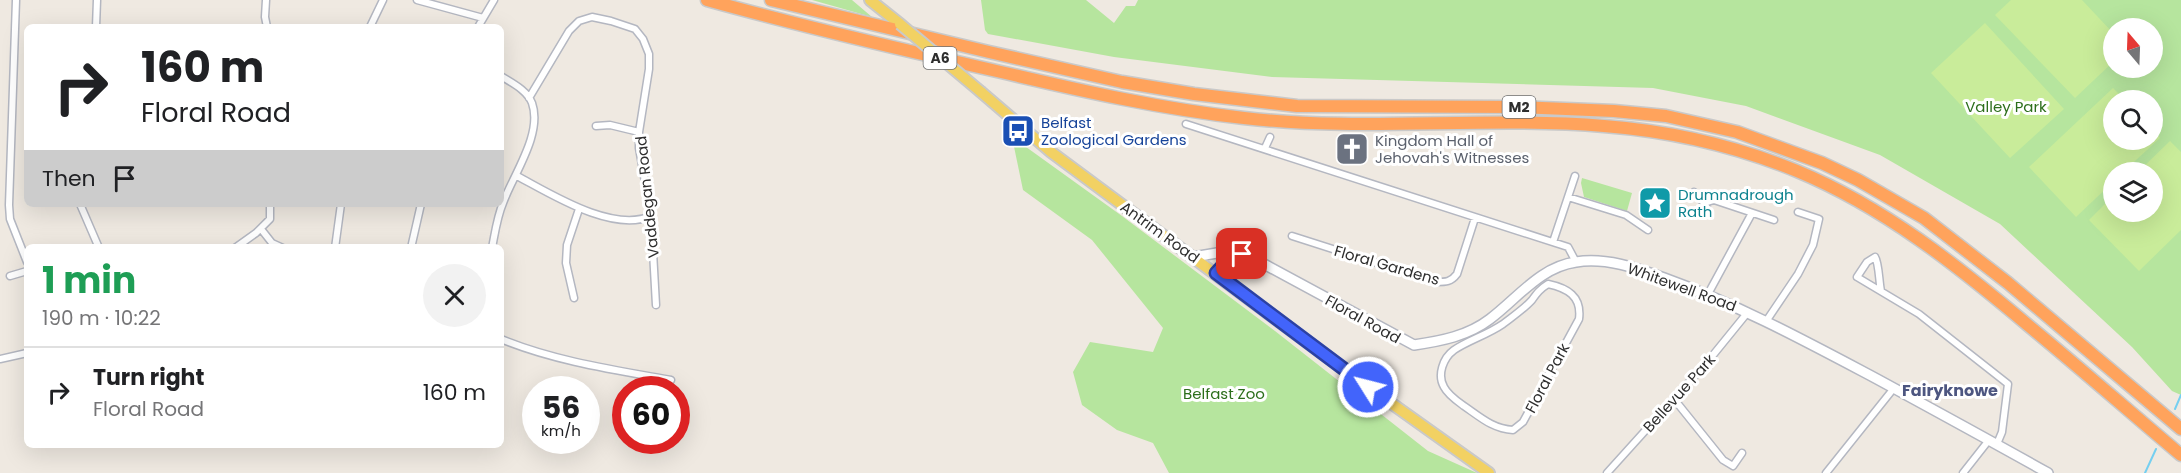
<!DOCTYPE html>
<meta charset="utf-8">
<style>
:root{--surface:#fff;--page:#f2f2f2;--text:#202124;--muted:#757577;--line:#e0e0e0}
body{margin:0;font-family:Poppins,sans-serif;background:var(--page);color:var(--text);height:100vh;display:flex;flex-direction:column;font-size:22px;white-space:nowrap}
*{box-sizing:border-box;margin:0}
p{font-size:20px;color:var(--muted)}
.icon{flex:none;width:33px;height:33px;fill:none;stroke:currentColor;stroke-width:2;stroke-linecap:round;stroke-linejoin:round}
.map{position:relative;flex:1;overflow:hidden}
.details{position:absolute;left:24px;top:244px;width:480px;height:204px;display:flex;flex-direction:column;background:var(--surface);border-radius:9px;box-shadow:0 6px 24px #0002}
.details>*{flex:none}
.guide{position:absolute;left:24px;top:24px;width:480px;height:183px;border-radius:9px;box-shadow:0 6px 24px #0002;background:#fff;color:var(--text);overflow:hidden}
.needle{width:39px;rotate:341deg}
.fabs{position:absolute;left:2103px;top:18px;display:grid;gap:12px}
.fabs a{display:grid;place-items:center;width:60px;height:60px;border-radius:50%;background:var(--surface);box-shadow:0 6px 24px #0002;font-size:30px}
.speed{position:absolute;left:522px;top:376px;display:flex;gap:12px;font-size:30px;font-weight:700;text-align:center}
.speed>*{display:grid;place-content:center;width:78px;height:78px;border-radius:50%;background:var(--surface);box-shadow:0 6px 24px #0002;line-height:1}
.speed small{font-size:15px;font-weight:400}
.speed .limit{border:9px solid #d22;background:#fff;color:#111}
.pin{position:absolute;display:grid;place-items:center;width:51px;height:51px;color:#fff;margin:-26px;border-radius:12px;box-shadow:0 3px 9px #0006}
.me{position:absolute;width:66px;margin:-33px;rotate:306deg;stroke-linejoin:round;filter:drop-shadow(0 0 4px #0008)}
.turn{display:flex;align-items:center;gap:21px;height:126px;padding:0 18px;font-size:27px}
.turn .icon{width:78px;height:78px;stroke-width:2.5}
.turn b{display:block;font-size:42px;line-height:51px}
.then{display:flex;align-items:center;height:57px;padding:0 18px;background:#0003;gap:12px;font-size:22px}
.round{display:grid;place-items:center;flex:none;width:63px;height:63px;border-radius:32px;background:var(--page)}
.headline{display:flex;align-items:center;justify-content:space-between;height:102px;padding:0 18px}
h1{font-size:36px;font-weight:700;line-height:45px;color:#1e9e55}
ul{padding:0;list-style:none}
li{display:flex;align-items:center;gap:18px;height:90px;padding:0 18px;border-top:2px solid var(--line)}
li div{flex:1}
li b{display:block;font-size:22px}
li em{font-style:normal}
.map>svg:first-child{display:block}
</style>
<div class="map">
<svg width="2181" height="473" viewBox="0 0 2181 473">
<rect width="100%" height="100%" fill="#efe9e1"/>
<path fill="#b6e59e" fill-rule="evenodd" d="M 812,0 L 852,0 L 872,17 Z
M 981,0 L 1086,0 L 1114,23 L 1126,6 L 1135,6 L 1138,0 L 2181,0 L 2181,395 L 2172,391 L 2132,347 L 2000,224 L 1880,155 L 1746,106 L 1653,88 L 1272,77 L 1114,57 L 988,34 L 985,30 ZM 2114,28 L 2152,28 L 2152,68 L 2114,68 ZM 2114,100 L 2152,100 L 2152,140 L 2114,140 ZM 2114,172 L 2152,172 L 2152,212 L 2114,212 Z
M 1012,137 L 1122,216 L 1275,331 L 1428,451 L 1477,473 L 1169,473 L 1153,443 L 1117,430 L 1082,405 L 1073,372 L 1090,342 L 1153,352 L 1163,328 L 1092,240 L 1023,190 Z
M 1582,178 L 1632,193 L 1627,211 L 1584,197 L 1581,183 Z"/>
<path fill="#c9ec9a" d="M 2011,0 L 2082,0 L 2113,33 L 2113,62 L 2075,98 L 1995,15 Z
M 1985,23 L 2064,109 L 2010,158 L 1931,73 Z
M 2113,88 L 2125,100 L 2114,100 L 2114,140 L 2152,140 L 2153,130 L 2160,138 L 2123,172 L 2114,172 L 2113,182 L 2076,217 L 2029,167 Z
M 2170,141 L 2181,152 L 2181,230 L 2139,271 L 2089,220 L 2113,196 L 2114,212 L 2152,212 L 2152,172 L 2138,172 Z"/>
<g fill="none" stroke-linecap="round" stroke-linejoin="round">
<path stroke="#75cff0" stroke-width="2" d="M 2175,409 L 2181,395
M 2145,473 L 2156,449"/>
<g stroke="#b4b7c1" stroke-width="9">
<path id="street" d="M 16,0 L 9,205 L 10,219 L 27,262
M 266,0 L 265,17 L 267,27
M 417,0 L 483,18
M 96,27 L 97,0
M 370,27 L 383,0
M 478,27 L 494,0
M 529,98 L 569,31 L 579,21 L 592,17 L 611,21 L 635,29 L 643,39 L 649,54 L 649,69 L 639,132 L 639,148 L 651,216 L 656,305
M 1186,124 L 1568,247 L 1576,262
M 596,126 L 610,125 L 639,132
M 1265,148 L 1270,137
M 517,176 C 551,194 612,233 651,216
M 1694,192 L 1704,203 L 1708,210
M 1568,197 L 1626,215 L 1648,230
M 1704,203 L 1714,200 L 1774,220
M 80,204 L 99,248
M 261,229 L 272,243 L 283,248
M 1292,236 L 1436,282 C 1446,282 1451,282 1457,274 L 1475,218
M 1553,242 L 1575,176
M 235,248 L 256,233 L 270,219 L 270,204
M 335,248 L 341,204
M 411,248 L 421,204
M 492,248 C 495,233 497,217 503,203 C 513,175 543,134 532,103 C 527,90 512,83 501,76
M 10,276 L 27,271
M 1548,284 C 1567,288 1582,296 1579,319 L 1523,422 L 1513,430 C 1493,429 1480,417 1464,406 C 1457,401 1448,395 1444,387 C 1437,375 1443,358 1454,350 C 1469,340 1487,335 1503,324 C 1512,317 1524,309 1532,300 C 1537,293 1540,289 1548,284 Z
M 1881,291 C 1879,282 1879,263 1875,257 L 1867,262 L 1857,277 L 1919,314 L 2008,384 L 2002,432 L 1997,444
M 1708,294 L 1752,213
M 574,298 L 566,263 L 567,245 L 579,209
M 1767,320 L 1798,274 L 1813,245 L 1819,219 L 1798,212
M 501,339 C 554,361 615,370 671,380
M 0,359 L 27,353
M 1674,399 L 1723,460 L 1733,466 L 1742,453
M 1607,473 L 1709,360 L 1748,312
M 1826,473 L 1894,388
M 1963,473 L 1989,440"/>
</g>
<g stroke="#b4b7c1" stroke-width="12">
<path id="secondary" d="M 1193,257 L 1217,253 L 1238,252
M 1216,273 C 1226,261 1234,252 1251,257 L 1414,345 C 1441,341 1468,336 1490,319 C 1518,298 1540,267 1576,262 C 1605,257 1637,268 1664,278 C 1739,305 1807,342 1877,379 C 1934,410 1991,441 2048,473"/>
</g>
<g stroke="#c9c9c9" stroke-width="14">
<path id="primary" d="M 870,0 L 900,24
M 981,92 L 1051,152 L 1339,366 L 1489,473"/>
</g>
<g stroke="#c9c9c9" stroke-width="15">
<path id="highway" d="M 707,0 C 804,27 903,50 1001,72 C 1082,91 1162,109 1244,118 C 1364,132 1484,116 1604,126 C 1670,131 1736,146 1797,171 C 1884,207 1958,266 2029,326 C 2080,368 2130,412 2181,455
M 771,0 L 989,52 L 1122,82 L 1194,94 L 1297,106 L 1520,107 L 1614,111 L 1666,116 L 1737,132 L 1822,163 L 1858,180 L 1924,218 L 2008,283 L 2181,429"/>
</g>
<use href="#street" stroke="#fff" stroke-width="6"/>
<use href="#secondary" stroke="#fff" stroke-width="9"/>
<use href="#primary" stroke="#f2d163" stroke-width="10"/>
<use href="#highway" stroke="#ffa35c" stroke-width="12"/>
<g stroke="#c9c9c9" stroke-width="14" stroke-linecap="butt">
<path id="primary-bridge" d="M 900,24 L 981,92"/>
</g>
<use href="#primary-bridge" stroke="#f2d163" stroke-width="10"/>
</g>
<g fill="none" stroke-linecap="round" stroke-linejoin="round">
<g stroke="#2b41a3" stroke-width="15">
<path id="route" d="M 1242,254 L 1229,259 L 1216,273 L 1368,387"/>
</g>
<use href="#route" stroke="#4264fb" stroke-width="10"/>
</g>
<defs>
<g id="bus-square" transform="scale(1.725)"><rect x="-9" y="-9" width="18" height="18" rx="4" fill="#1a4fb4" stroke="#fff"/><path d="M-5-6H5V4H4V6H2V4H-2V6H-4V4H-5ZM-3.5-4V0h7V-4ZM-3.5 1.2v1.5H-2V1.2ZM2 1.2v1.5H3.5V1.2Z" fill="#fff"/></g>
<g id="church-square" transform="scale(1.725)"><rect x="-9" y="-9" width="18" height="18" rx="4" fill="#6b7280" stroke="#fff"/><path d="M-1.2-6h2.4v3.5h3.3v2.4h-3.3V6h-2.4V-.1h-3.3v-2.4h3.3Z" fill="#fff"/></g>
<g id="sight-square" transform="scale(1.725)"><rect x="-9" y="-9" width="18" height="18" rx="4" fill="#0f9aa8" stroke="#fff"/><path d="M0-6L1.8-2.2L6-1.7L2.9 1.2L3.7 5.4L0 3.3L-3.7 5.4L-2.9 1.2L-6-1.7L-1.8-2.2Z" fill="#fff"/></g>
</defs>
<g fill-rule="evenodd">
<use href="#bus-square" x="1018" y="131"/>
<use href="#church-square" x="1352" y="149"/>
<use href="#sight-square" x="1655" y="203"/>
</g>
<g text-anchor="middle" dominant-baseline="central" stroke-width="6" stroke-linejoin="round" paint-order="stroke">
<g fill="#fff" stroke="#6d6d6d" stroke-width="1.5">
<rect x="923.5" y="47" width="33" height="22" rx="4.5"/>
<rect x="1502.5" y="96" width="33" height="22" rx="4.5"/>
</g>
<g font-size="14" font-weight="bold" fill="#2e2e2e">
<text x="940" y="58">A6</text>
<text x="1519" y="107">M2</text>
</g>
<g font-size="15" fill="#2c6e1b" stroke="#fff">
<text x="2006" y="106">Valley Park</text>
<text x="1224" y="393">Belfast Zoo</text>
</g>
<g font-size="15" fill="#164399" stroke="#fff" text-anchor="start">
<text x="1041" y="122">Belfast<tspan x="1041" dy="17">Zoological Gardens</tspan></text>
</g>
<g font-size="15" fill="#5b616d" stroke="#fff" text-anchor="start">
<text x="1375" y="140">Kingdom Hall of<tspan x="1375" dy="17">Jehovah's Witnesses</tspan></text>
</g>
<g font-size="15" fill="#0d838f" stroke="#fff" text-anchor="start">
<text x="1678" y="194">Drumnadrough<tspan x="1678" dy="17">Rath</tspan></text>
</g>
<g font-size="15" fill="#2e2e2e" stroke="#fff">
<text transform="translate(647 197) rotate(-96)">Vaddegan Road</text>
<text transform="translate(1160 232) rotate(36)">Antrim Road</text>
<text transform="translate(1387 265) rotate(16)">Floral Gardens</text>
<text transform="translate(1682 287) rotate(20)">Whitewell Road</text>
<text transform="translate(1363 319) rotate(29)">Floral Road</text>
<text transform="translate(1547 378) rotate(-62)">Floral Park</text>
<text transform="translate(1679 393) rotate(-48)">Bellevue Park</text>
</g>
<g font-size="16" font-weight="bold" fill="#4d5680" stroke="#fff">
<text x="1950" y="390">Fairyknowe</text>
</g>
</g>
</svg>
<div class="fabs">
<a><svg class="needle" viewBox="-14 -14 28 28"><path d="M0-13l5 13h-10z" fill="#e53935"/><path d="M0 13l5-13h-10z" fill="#757577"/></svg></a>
<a><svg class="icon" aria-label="search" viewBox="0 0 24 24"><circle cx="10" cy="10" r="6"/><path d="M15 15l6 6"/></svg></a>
<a><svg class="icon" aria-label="layers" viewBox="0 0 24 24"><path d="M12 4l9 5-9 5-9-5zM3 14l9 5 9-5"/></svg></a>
</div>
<div class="speed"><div>56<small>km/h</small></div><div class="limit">60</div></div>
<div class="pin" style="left:1242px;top:254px;background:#d93025"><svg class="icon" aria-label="arrive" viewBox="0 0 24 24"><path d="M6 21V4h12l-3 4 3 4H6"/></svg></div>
<svg class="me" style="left:1368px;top:387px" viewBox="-20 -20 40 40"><circle r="17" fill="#4264fb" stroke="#fff" stroke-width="3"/><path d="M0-11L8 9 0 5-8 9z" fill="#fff"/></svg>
<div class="guide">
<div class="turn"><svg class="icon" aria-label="right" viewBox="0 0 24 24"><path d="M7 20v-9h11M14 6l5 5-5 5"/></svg><div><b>160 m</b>Floral Road</div></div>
<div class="then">Then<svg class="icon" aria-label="arrive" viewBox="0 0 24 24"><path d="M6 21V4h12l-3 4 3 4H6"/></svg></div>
</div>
<section class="details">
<div class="headline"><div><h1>1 min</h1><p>190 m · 10:22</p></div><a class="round"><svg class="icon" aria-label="close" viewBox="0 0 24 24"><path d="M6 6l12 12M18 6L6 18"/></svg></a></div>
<ul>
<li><svg class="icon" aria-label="right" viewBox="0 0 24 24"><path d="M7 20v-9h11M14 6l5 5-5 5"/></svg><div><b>Turn right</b><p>Floral Road</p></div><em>160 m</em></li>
</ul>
</section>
</div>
